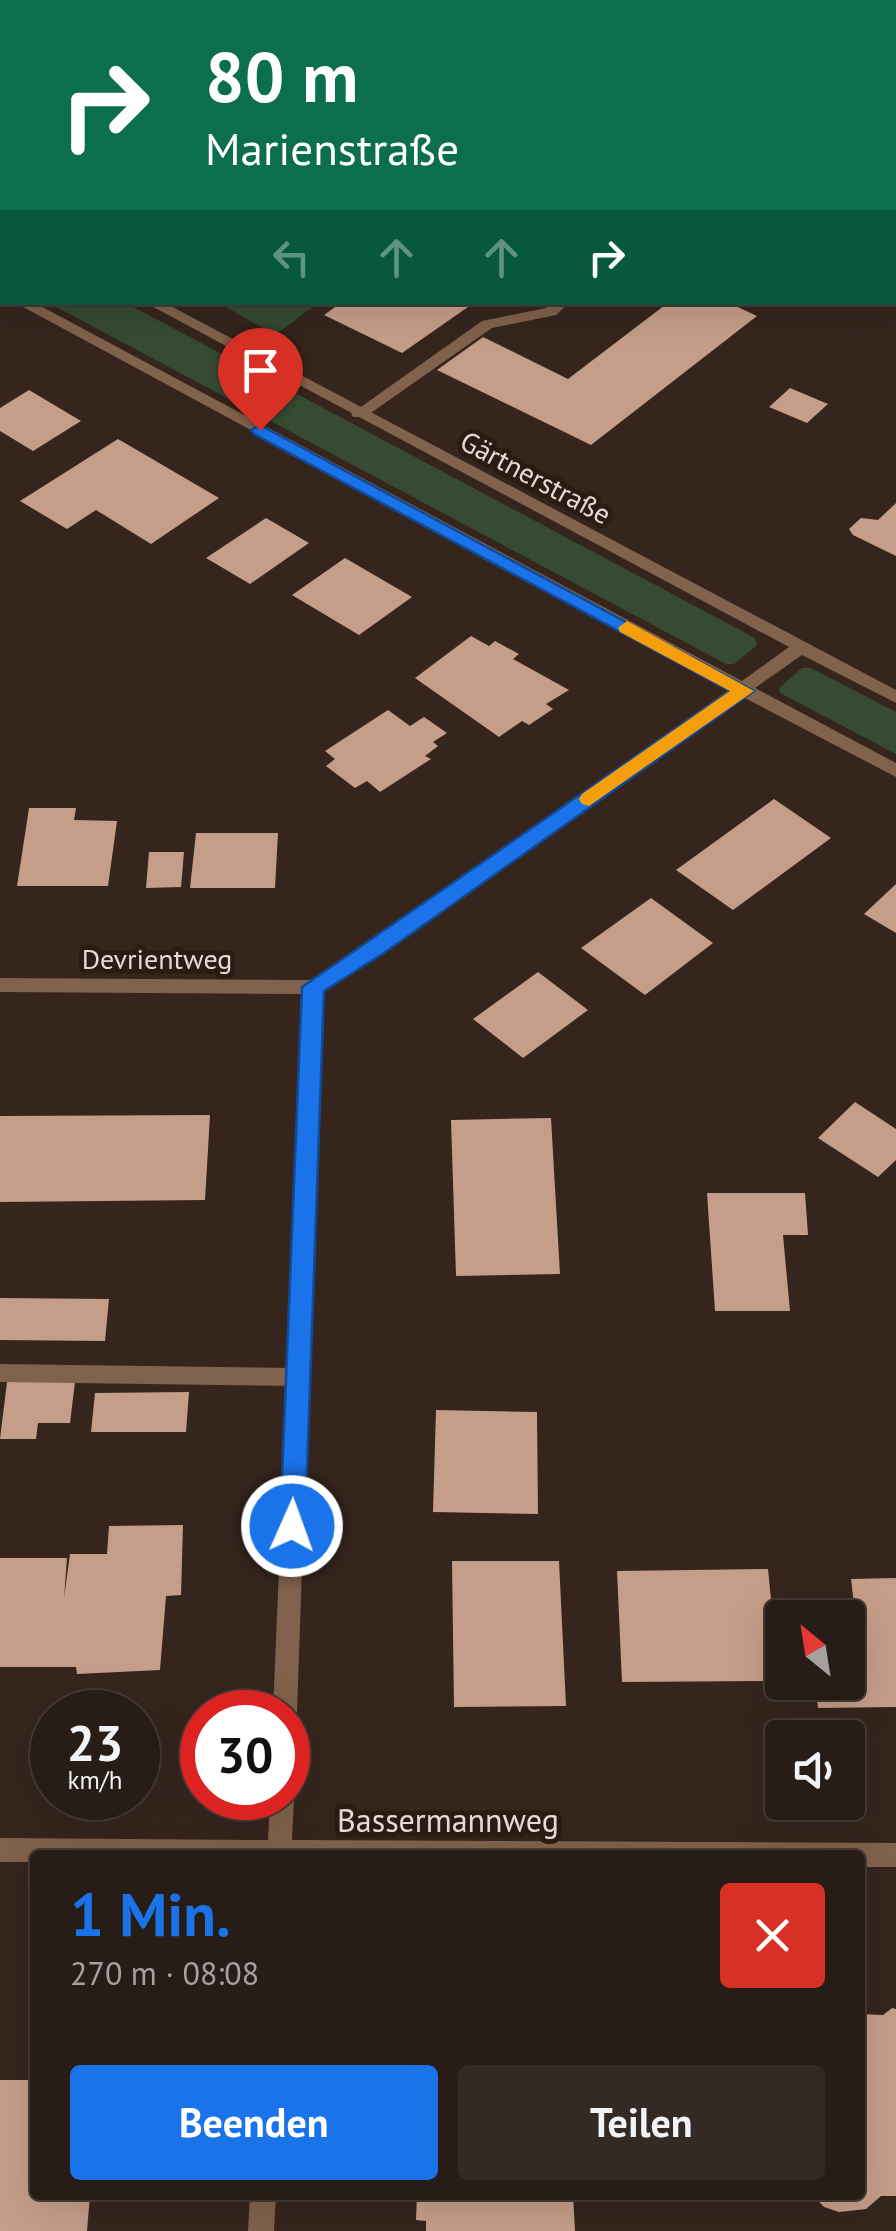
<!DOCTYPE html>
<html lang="de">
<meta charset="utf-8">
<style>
:root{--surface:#281c16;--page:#342923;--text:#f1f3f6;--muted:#a5a1a1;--line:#443a35;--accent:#1a73e8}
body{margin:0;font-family:"PT Sans",sans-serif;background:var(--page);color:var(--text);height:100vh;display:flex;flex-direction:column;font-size:38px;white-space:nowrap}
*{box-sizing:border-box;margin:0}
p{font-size:32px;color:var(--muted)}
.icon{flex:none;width:55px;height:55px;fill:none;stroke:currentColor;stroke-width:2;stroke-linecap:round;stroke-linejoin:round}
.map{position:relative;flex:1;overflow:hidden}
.sheet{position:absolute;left:30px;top:1850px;width:835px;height:350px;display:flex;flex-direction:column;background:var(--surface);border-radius:10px;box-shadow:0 10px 40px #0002,0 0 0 2px var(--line)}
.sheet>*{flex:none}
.banner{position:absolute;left:0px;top:0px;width:898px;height:305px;box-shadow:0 10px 40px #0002,0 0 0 2px var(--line);background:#0b6e4f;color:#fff;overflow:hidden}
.needle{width:65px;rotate:330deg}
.controls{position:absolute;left:765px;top:1600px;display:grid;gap:20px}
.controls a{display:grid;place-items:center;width:100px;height:100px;border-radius:10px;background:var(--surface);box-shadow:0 10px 40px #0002,0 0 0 2px var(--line);font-size:50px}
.speed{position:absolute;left:30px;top:1690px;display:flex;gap:20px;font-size:50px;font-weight:700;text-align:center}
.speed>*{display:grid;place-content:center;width:130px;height:130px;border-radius:50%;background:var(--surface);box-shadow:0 10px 40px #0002,0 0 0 2px var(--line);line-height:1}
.speed small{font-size:25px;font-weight:400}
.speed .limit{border:15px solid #d22;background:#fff;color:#111}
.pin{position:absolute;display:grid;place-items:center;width:85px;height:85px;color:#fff;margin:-102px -42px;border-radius:50% 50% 50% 0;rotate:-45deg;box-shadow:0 0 10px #0007}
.pin .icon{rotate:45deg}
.me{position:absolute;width:110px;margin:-55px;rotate:2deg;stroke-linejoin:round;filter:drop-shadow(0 0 8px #0008)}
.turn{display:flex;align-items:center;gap:35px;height:210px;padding:0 40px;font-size:45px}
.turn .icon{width:130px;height:130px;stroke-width:2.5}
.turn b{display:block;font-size:70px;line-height:85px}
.lanes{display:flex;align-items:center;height:95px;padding:0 40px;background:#0003;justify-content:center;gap:50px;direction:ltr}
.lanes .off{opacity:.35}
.round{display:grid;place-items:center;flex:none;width:105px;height:105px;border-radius:10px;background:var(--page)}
.head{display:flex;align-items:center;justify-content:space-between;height:170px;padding:0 40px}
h1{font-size:60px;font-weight:700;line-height:75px;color:var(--accent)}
.primary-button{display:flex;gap:20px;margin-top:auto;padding:20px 40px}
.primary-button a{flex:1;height:115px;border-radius:10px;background:var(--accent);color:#fff;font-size:40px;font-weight:700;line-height:115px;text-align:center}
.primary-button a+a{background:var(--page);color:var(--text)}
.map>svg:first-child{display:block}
</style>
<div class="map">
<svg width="896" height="2231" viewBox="0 0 896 2231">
<rect width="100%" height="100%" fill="#35251d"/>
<path fill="#364b32" d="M 0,0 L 730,0 L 2,2 L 2,177 Z
M 49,303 L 126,303 L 755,638 L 757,645 L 734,664 L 726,664 Z
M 219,303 L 318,303 L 275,335 Z
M 802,668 L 811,668 L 896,712 L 896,754 L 780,693 L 779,688 Z"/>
<path fill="#c59e89" d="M 342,302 L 459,302 L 468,307 L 402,353 L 324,315 Z
M 669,302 L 727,302 L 757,316 L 591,445 L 437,370 L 483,337 L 568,379 Z
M 790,388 L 828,404 L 807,423 L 769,407 Z
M 29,390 L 81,421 L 33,451 L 0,431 L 0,408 Z
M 118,439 L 219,498 L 151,544 L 96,510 L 67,529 L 20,501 Z
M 896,503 L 896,556 L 853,535 L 849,529 L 861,518 L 878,520 Z
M 266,518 L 309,543 L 250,584 L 206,558 Z
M 345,558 L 412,597 L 359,635 L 292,595 Z
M 471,636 L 489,646 L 495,641 L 519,654 L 513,659 L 569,690 L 546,704 L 553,709 L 529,725 L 522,721 L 499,737 L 415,678 Z
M 388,710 L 410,726 L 424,717 L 447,733 L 433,742 L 438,746 L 425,756 L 431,759 L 380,792 L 367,781 L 355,788 L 326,766 L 335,759 L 325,751 Z
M 774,799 L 831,838 L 733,910 L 676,870 Z
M 29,808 L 76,808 L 74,820 L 117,821 L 108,886 L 17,886 Z
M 196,833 L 278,833 L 275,888 L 190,888 Z
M 149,852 L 184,852 L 181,887 L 146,888 Z
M 896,884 L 896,933 L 864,914 Z
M 651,898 L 713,943 L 645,995 L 581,948 Z
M 538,972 L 588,1010 L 523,1058 L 473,1019 Z
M 855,1102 L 896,1129 L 896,1160 L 878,1177 L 818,1138 Z
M 210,1115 L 205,1200 L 0,1202 L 0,1116 Z
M 551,1118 L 560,1274 L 456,1276 L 451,1120 Z
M 707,1193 L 805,1193 L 808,1235 L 783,1235 L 790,1311 L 715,1311 Z
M 0,1298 L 109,1299 L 105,1341 L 0,1340 Z
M 7,1382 L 75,1382 L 70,1423 L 38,1423 L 36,1439 L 0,1439 Z
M 189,1392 L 186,1432 L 91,1432 L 95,1393 Z
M 436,1410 L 537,1412 L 538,1514 L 433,1512 Z
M 183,1525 L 181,1595 L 166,1596 L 160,1670 L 77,1674 L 76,1667 L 0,1667 L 0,1558 L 67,1558 L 64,1598 L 70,1554 L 107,1554 L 109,1526 Z
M 452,1561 L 559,1561 L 566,1706 L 454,1707 Z
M 768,1569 L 779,1681 L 622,1682 L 617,1571 Z
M 896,1578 L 896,1707 L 818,1708 L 815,1682 L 848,1682 L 848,1618 L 809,1618 L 807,1604 L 854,1604 L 851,1579 Z
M 892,2008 L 896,2009 L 896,2196 L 881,2196 L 866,2209 L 839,2212 L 824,2207 L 813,2195 L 860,2195 L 860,2014 L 883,2015 Z
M 0,2080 L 35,2080 L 35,2195 L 90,2195 L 87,2231 L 0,2231 Z
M 417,2195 L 573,2195 L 575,2231 L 426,2231 L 426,2221 L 416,2220 Z"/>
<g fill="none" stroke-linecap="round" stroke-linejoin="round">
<path stroke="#8b7d77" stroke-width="5" stroke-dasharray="4 4" stroke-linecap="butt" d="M 267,0 L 273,2
M 8,2 L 12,0"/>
<path fill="#81624c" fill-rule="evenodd" d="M 895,143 L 896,143 L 896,151 L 895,151 Z
M 553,302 L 570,302 L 556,315 L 492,328 L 365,417 L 353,417 L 351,414 L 482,321 L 546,308 Z
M 0,1364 L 299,1368 L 307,1371 L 310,1377 L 307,1383 L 299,1386 L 0,1382 Z"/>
<path fill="#81624c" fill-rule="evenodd" d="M 0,215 L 2,215 L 2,225 L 0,225 Z
M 0,287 L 2,287 L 2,297 L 0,297 Z
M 14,302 L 33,302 L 742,681 L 789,647 L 144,302 L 163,302 L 896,690 L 896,703 L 802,655 L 755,688 L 896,763 L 896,777 L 743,697 L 384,952 L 322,990 L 297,1712 L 293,1720 L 288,1722 L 288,1712 L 273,1712 L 303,994 L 0,992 L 0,978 L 310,980 L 370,942 L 730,689 Z
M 288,1789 L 294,1798 L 292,1840 L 896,1843 L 896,1867 L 860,1867 L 860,1855 L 35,1855 L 35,1862 L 0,1862 L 0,1838 L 268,1840 L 270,1798 L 288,1798 Z
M 250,2195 L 276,2195 L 274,2231 L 248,2231 Z"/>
</g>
<path fill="#1a73e8" stroke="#114b97" stroke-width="2.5" d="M 260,425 L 754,691 L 384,953 L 324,991 L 305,1526 L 302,1534 L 292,1538 L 283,1534 L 280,1526 L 302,987 L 730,691 L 254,434 L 251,430 Z"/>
<path fill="#f59e0b" d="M 627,621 L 754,691 L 589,806 L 582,804 L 579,799 L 582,794 L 730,691 L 620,632 L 618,628 Z"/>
<g text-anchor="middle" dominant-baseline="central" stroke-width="10" stroke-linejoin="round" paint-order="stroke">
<g font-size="28" fill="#e5dad5" stroke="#2b1c13">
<text transform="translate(536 477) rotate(28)">Gärtnerstraße</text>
<text x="157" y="958">Devrientweg</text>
</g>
<g font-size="32" fill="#e5dad5" stroke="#2b1c13">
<text x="448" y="1820">Bassermannweg</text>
</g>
</g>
</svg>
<div class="controls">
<a><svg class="needle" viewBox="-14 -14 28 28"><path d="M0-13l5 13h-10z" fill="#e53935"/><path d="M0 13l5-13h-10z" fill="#a5a1a1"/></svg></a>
<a><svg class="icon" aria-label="sound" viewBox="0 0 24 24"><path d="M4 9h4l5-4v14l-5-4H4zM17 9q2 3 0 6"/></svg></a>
</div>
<div class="speed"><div>23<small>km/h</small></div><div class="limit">30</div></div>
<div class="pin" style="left:260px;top:430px;background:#d93025"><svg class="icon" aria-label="arrive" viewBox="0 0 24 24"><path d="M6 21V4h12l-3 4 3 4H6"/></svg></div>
<svg class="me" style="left:292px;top:1526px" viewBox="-20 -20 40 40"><circle r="17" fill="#1a73e8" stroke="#fff" stroke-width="3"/><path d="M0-11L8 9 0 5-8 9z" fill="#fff"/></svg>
<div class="banner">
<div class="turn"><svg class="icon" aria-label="right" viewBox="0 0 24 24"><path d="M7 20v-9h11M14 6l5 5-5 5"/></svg><div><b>80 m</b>Marienstraße</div></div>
<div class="lanes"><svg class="icon off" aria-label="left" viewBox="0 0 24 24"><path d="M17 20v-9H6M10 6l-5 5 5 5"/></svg><svg class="icon off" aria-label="ahead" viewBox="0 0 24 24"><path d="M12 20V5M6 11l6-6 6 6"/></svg><svg class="icon off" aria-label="ahead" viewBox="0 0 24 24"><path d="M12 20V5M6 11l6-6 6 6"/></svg><svg class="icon" aria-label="right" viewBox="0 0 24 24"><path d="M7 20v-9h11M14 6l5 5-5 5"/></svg></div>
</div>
<section class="sheet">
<div class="head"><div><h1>1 Min.</h1><p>270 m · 08:08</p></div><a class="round" style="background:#d93025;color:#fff"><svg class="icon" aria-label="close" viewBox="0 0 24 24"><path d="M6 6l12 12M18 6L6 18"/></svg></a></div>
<div class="primary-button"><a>Beenden</a><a>Teilen</a></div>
</section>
</div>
